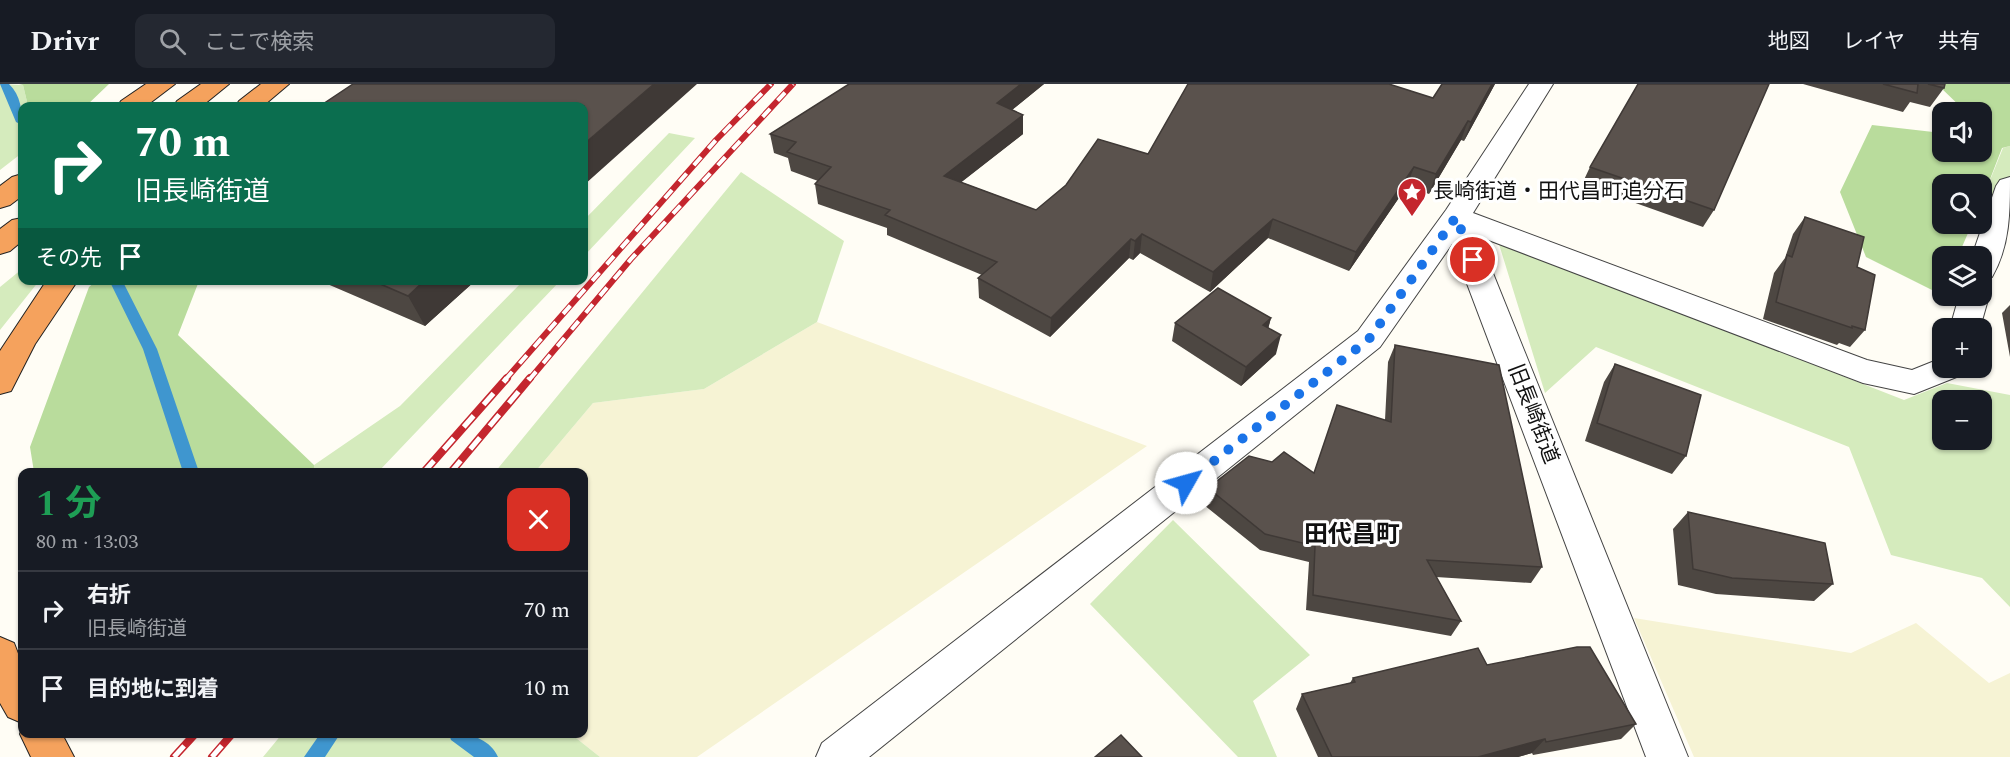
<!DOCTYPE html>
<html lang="ja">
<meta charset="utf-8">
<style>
:root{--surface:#171b24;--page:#242831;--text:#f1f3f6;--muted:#9ea1a6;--line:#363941}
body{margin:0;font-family:Spectral,"Noto Sans JP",serif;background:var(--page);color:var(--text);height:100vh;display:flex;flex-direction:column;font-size:22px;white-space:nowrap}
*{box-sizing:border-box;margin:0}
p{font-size:20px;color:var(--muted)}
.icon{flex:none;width:33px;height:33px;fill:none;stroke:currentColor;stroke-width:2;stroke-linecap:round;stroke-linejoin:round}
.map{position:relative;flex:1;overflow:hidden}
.sheet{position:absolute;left:18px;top:384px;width:570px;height:270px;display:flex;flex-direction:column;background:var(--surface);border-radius:12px;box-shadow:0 2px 4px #0004}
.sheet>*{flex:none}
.banner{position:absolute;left:18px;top:18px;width:570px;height:183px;border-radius:12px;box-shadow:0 2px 4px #0004;background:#0b6e4f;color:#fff;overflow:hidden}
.controls{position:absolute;left:1932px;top:18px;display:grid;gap:12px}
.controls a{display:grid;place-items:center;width:60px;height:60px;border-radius:12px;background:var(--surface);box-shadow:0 2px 4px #0004;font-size:30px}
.pin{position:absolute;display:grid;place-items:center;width:51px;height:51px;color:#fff;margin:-26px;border:3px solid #fff;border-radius:50%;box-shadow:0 2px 6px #0007}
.me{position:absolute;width:66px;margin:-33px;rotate:52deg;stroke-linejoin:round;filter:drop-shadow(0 0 4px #0008)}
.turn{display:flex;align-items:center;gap:21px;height:126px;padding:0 18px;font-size:27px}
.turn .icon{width:78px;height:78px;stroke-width:2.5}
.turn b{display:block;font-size:42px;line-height:51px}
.then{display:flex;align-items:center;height:57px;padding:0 18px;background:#0003;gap:12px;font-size:22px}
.round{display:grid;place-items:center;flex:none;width:63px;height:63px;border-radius:12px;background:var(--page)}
.summary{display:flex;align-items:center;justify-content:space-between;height:102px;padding:0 18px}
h1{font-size:36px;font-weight:700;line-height:45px;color:#1e9e55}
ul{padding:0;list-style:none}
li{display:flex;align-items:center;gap:18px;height:78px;padding:0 18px;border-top:2px solid var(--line)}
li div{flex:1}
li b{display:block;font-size:22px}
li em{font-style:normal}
header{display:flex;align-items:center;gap:36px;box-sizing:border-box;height:84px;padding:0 30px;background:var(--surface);border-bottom:2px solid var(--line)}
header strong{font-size:28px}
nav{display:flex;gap:33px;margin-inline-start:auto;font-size:21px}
.search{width:420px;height:54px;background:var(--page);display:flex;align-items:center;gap:15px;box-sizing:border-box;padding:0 21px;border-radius:12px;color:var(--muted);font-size:22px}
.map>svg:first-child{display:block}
</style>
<header>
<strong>Drivr</strong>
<div class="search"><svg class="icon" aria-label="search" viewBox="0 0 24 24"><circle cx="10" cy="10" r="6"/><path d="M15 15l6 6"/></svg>ここで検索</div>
<nav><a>地図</a><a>レイヤ</a><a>共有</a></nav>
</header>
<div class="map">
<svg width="2010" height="673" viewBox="0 0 2010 673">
<rect width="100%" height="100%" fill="#fffdf5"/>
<path fill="#f6f3d4" d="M 817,238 L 1147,362 L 697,673 L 600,673 L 571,650 L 584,650 L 584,388 L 535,388 L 593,319 L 704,305 Z
M 1634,534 L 1851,569 L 1916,539 L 1989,599 L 2010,589 L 2010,673 L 1694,673 Z"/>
<path fill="#d5ebbd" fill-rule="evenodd" d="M 0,0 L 23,1 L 28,22 L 22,22 L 22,69 L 0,86 Z
M 669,49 L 695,54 L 584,172 L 584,136 Z
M 2010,62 L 2010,133 L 1982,126 L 1982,116 L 2003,64 Z
M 741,88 L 844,157 L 817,238 L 704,305 L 593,319 L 535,388 L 495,388 Z
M 1498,157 L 1904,316 L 1947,299 L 2010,311 L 2010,523 L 1982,494 L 1891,471 L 1849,363 L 1596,263 L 1545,309 ZM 1942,316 L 1982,316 L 1982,356 L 1942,356 Z
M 22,185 L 22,196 L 39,197 L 0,246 L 0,203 Z
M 523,197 L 560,197 L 378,388 L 315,388 L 314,381 L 400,322 Z
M 1173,436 L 1310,571 L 1253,617 L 1277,673 L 1238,673 L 1090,520 Z
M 282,650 L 571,650 L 600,673 L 263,673 Z"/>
<path fill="#b9dc9c" d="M 19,0 L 109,0 L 86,22 L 28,22 L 23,1 Z
M 1944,0 L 2010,0 L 2010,62 L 2002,64 L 1982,116 L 1982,100 L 1942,100 L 1942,140 L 1972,140 L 1958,172 L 1942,172 L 1942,211 L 1866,173 L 1840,108 L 1872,41 L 1942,49 L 1942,68 L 1982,68 L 1982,28 L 1966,28 L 1939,2 Z
M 96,197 L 199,197 L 178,251 L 314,381 L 315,388 L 34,388 L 30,363 L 89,203 Z"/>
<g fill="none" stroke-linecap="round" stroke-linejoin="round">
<path fill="#3f96cf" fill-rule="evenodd" d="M 0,0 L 9,0 C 21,12 22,26 22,41 L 16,38 Z
M 109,196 L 122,196 L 157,265 L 199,388 L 183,388 L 143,265 Z
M 320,650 L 340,650 L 325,673 L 304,673 Z
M 449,650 C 467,648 490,654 498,673 L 474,673 L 451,656 Z"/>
<g stroke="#444" stroke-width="2">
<path id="minor" d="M 1529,0 L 1553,0 L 1473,129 L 1867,276 L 1912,286 L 1942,274 L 1942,284 L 1964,284 L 1959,292 L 1914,310 L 1863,299 L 1478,152 L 1688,673 L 1646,673 L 1452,160 L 1380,263 L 869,673 L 816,673 L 822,659 L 1358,247 L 1446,126 Z
M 2010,93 C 2010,128 2010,162 1992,193 L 1982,196 L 1982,172 L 1972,172 L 1996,102 L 2000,96 Z
M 1982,204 L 1989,212 L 1980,244 L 1950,244 L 1959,212 L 1982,212 Z"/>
</g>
<g stroke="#222" stroke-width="2">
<path id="highway" d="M 146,0 L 175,0 L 146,22 L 118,22 L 121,17 Z
M 201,0 L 229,0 L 202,22 L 174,22 L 177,17 Z
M 261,0 L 289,0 L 263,22 L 236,22 L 239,17 Z
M 22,90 L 22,112 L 10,121 L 0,124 L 0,102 L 12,93 Z
M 22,134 L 22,157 L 10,167 L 0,170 L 0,145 L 12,136 Z
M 47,196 L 78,196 L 35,260 L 11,307 L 0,310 L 0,267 Z
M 0,553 L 14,559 L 22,580 L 22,639 L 8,633 L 0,619 Z
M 22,644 L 22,650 L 62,650 L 74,673 L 31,673 L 20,650 Z"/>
</g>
<use href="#minor" fill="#fff" fill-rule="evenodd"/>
<use href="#highway" fill="#f5a25d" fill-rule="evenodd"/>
<g stroke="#c4262e" stroke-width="6">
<path id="rail-far1" d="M 505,296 L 716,56 L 771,0
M 529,296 L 631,175 L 793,0"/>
</g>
<g stroke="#c4262e" stroke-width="8">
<path id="rail" d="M 424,388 L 507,294
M 451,388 L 530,294
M 174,673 L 195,650
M 212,673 L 232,650"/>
</g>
<use href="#rail-far1" stroke="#fff" stroke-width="4" stroke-dasharray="11" stroke-linecap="butt"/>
<use href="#rail" stroke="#fff" stroke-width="5" stroke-dasharray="15" stroke-linecap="butt"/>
</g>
<path fill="#4d4742" d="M 849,0 L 1044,0 L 1012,26 L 1023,31 L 1023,50 L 961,98 L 1036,126 L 1148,70 L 1433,14 L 1442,0 L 1495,0 L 1464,57 L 1461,56 L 1429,110 L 1407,102 L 1349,187 L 1268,154 L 1210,208 L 1140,169 L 1133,176 L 1129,174 L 1050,253 L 979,214 L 978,194 L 982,191 L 887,151 L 887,144 L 818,120 L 815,100 L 818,97 L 791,87 L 788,74 L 774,69 L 770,50 Z
M 1803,0 L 1945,0 L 1944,4 L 1930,23 L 1910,18 L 1903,28 Z
M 1590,83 L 1714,126 L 1703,143 L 1582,100 Z
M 1805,133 L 1857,183 L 1865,246 L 1850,263 L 1839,259 L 1837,261 L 1763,235 L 1774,189 L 1785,174 L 1793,150 Z
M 318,196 L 476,196 L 425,242 Z
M 2010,221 L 2010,273 L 2002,229 Z
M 1271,234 L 1268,244 L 1276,270 L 1241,302 L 1172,257 L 1175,239 Z
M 1395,261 L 1542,483 L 1531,499 L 1436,493 L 1461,537 L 1451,552 L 1306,526 L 1309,478 L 1260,466 L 1204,421 L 1208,404 L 1313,389 L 1385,336 L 1388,278 Z
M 1615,280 L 1686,372 L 1672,390 L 1585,357 L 1604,298 Z
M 1688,428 L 1833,500 L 1814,517 L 1716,510 L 1678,501 L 1673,445 Z
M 1487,581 L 1636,640 L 1621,655 L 1533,671 L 1532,669 L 1518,673 L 1318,673 L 1296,625 L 1302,610 L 1350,599 L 1353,594 Z"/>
<path fill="#3f3936" d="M 654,0 L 697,0 L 584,101 L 584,60 Z
M 1021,0 L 1044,0 L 997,38 L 997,19 Z
M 1492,0 L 1495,0 L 1464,57 L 1471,38 Z
M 1023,31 L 1023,50 L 945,111 L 944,92 Z
M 1468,37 L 1461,56 L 1429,110 L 1436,90 Z
M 1414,83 L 1407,102 L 1349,187 L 1356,168 Z
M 1273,135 L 1268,154 L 1210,208 L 1213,188 Z
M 1142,150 L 1140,169 L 1133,176 L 1135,157 Z
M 1131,155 L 1129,174 L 1050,253 L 1051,234 Z
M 425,196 L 476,196 L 425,242 L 408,212 Z
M 1271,234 L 1266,253 L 1263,241 Z
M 1281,251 L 1276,270 L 1241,302 L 1246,283 Z
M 1545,655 L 1532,669 L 1518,673 L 1478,673 Z"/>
<path fill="#5a524d" stroke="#3f3936" stroke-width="1.5" d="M 353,0 L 654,0 L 584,60 L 584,22 L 320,22 Z
M 849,0 L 1021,0 L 997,19 L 1023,31 L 944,92 L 1036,126 L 1066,101 L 1098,55 L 1148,70 L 1188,0 L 1389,0 L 1433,14 L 1442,0 L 1492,0 L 1471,38 L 1468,37 L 1436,90 L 1414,83 L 1356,168 L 1273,135 L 1213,188 L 1142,150 L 1135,157 L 1131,155 L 1051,234 L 978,194 L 997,178 L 885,131 L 890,126 L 815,100 L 831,83 L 787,68 L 796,58 L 770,50 Z
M 1638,0 L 1769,0 L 1714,126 L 1590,83 Z
M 1883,0 L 1918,0 L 1917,9 Z
M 1928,0 L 1945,0 L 1944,4 Z
M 1805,133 L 1864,153 L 1857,183 L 1875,191 L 1865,246 L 1852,242 L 1852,244 L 1776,218 L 1787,171 L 1792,173 Z
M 371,196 L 425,196 L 408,212 Z
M 1218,204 L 1271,234 L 1263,241 L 1281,251 L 1246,283 L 1175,239 Z
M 1395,261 L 1499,281 L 1542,483 L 1427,476 L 1461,537 L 1313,511 L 1315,462 L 1265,450 L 1208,404 L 1249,372 L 1272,378 L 1284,368 L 1314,389 L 1337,321 L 1391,338 Z
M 1615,280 L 1701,311 L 1686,372 L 1597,339 Z
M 1688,428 L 1825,459 L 1833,500 L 1732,494 L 1693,485 Z
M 1577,563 L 1590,563 L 1636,640 L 1546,658 L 1545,655 L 1478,673 L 1332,673 L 1302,610 L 1355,598 L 1353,594 L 1478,564 L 1487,581 Z
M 1121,651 L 1142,673 L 1095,673 Z"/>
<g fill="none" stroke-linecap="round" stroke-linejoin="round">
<path stroke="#1a73e8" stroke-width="10" stroke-dasharray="0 18" d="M 1186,399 L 1369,255 L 1456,133 L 1473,176"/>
</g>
<defs>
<g id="sight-pin" transform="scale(1.5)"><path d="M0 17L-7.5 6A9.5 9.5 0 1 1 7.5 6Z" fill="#c4262e" stroke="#fff"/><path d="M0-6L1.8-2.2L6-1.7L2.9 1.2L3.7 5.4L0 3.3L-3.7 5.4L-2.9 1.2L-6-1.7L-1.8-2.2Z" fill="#fff"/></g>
</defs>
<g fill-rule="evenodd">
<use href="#sight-pin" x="1412" y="108"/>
</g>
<g text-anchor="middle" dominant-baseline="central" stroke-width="6" stroke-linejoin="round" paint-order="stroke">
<g font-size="21" fill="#111" stroke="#fff" text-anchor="start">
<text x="1433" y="108">長崎街道・田代昌町追分石</text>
</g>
<g font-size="21" fill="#111" stroke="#fff">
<text transform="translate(1533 330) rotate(69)">旧長崎街道</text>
</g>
<g font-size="24" font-weight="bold" fill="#111" stroke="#fff">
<text x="1352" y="451">田代昌町</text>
</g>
</g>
</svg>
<div class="controls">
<a><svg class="icon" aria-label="sound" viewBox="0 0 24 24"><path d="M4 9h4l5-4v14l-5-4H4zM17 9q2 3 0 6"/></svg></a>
<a><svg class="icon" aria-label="search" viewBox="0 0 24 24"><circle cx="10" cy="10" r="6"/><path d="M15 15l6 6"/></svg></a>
<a><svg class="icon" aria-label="layers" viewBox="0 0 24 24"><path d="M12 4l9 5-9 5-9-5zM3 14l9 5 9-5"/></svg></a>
<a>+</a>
<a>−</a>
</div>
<div class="pin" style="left:1473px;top:176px;background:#d93025"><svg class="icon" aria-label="arrive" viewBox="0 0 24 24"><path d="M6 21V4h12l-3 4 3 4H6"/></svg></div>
<svg class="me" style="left:1186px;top:399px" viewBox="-20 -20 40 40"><circle r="19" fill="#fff"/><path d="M0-13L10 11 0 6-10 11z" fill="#1a73e8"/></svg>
<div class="banner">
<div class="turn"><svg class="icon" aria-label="right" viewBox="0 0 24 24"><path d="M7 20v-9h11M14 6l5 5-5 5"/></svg><div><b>70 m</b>旧長崎街道</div></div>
<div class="then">その先<svg class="icon" aria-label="arrive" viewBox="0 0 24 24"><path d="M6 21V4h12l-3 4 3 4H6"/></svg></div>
</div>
<section class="sheet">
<div class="summary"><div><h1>1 分</h1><p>80 m · 13:03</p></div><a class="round" style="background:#d93025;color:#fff"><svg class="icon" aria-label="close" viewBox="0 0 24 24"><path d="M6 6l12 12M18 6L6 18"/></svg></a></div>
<ul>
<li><svg class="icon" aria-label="right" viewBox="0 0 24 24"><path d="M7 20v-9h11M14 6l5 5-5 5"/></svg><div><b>右折</b><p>旧長崎街道</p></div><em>70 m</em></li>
<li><svg class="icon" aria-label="arrive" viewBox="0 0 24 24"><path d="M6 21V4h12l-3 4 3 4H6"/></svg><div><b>目的地に到着</b></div><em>10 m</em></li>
</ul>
</section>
</div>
